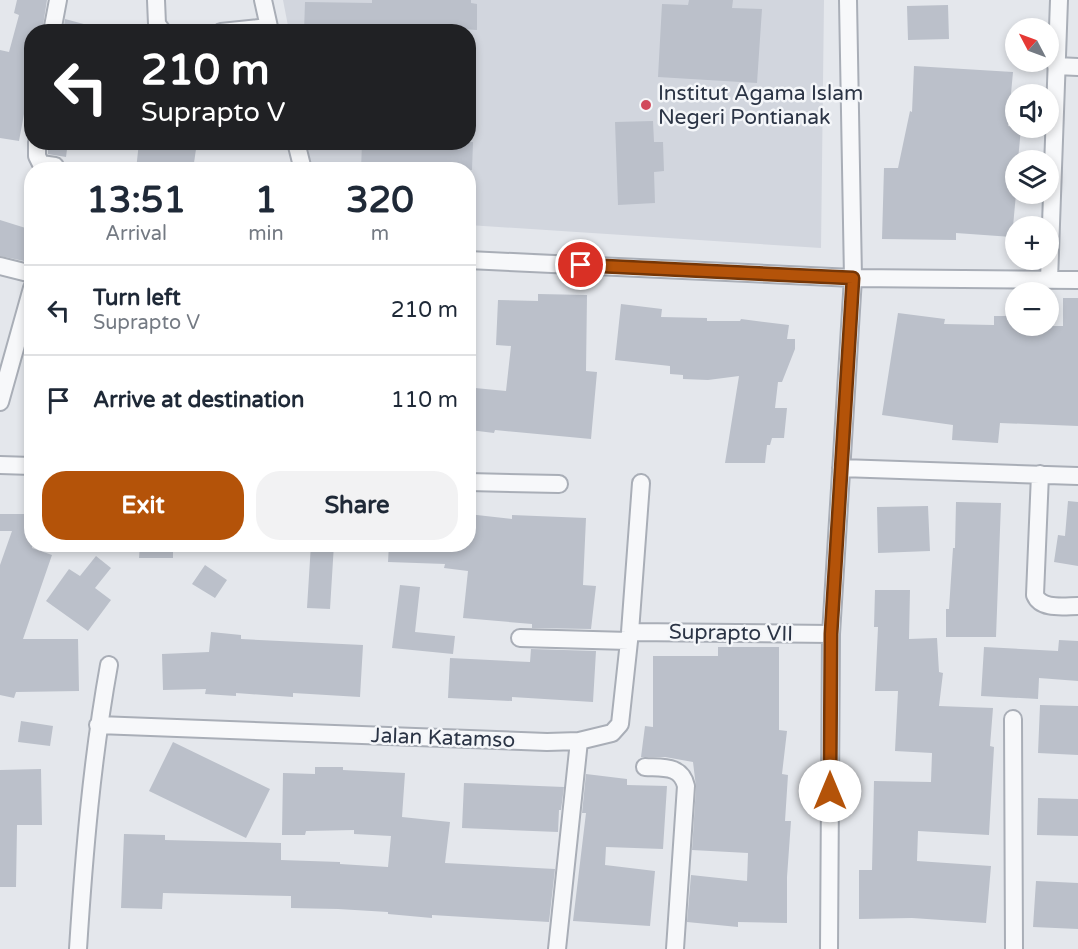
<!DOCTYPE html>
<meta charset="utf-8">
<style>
:root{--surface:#fff;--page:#f2f2f3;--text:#1f2937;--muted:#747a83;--line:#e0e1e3;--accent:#b45309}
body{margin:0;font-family:"Varela Round",sans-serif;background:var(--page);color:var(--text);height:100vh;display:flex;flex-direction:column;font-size:22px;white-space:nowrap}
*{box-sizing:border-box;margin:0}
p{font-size:20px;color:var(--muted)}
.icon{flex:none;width:33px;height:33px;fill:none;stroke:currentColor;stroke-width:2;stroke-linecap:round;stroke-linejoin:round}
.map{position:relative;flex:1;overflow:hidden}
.sheet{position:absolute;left:24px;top:162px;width:452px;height:390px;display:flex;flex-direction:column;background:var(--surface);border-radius:24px;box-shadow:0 3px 9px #0003}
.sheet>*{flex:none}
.banner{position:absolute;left:24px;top:24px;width:452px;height:126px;border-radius:24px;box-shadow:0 3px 9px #0003;background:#202124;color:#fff;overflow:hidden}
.needle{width:39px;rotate:311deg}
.tools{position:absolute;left:1005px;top:18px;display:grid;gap:12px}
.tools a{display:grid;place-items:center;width:54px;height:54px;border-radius:50%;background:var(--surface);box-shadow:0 3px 9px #0003;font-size:30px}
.pin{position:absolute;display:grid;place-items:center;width:51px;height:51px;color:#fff;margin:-26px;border:3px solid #fff;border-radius:50%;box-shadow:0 2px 6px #0007}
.me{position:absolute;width:66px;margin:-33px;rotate:0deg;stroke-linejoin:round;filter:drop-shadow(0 0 4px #0008)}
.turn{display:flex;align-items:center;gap:21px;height:126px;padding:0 18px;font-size:27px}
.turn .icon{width:78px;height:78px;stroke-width:2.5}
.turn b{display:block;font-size:42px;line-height:51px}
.eta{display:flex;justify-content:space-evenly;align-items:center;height:102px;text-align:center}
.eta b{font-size:36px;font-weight:700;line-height:42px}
.cta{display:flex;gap:12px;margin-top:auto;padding:12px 18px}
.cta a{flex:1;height:69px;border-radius:24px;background:var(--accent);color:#fff;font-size:24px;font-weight:700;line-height:69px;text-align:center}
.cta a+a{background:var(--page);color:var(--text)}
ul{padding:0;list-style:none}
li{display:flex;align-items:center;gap:18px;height:90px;padding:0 18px;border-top:2px solid var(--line)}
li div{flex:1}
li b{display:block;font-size:22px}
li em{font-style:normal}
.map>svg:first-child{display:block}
</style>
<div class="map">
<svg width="1078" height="949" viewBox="0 0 1078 949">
<rect width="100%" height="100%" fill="#e4e7ec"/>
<path fill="#d2d6de" d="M 283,0 L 824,0 L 821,248 L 468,225 L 468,170 L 312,169 L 307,143 L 468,142 L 468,32 L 289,31 Z"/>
<path fill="#bbc0ca" d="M 17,0 L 47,0 L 42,32 L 32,32 L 32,71 L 19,141 L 0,138 L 0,50 L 9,52 L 19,15 L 14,13 Z
M 372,0 L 471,0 L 471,3 L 477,4 L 477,30 L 463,29 L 463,32 L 304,32 L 305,2 L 372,3 Z
M 689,0 L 733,0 L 732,8 L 762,9 L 757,83 L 658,77 L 662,4 L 688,5 Z
M 948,5 L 949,39 L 908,40 L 907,6 Z
M 65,19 L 95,27 L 94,32 L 63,32 Z
M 914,66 L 1013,72 L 1008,126 L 1021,128 L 1018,160 L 1016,160 L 1016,194 L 1012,237 L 956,233 L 956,240 L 882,239 L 884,168 L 898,168 L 910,111 L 912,112 Z
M 653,121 L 654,142 L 663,142 L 664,171 L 654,172 L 655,203 L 618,205 L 615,122 Z
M 48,142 L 68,142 L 66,157 L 48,154 Z
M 139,142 L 197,142 L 193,170 L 136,170 Z
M 362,142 L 473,142 L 472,170 L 361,170 Z
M 0,220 L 32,230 L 32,237 L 24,261 L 0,256 Z
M 538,294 L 587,295 L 586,371 L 597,372 L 591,439 L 495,430 L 494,433 L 470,430 L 475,388 L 506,391 L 511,346 L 496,345 L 498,300 L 538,301 Z
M 1063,298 L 1078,298 L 1078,426 L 1000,423 L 998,443 L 952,440 L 953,425 L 882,415 L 898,313 L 945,319 L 944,324 L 994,325 L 994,316 L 1016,316 L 1016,326 L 1063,326 Z
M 621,304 L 662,309 L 661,317 L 707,318 L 707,321 L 740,321 L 741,319 L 789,325 L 787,339 L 795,339 L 795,349 L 782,382 L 778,382 L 775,408 L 787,408 L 784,438 L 772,438 L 770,445 L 767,445 L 765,463 L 725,463 L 739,376 L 708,380 L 683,379 L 683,375 L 670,374 L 670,366 L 615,360 Z
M 1068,501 L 1078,502 L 1078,566 L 1054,562 L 1058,535 L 1065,536 Z
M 956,502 L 1001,503 L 996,637 L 946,637 L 946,609 L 949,609 L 953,548 L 955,548 Z
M 928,506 L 930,551 L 878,553 L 877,507 Z
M 0,514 L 32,514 L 32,548 L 52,555 L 23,639 L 78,639 L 79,691 L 16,692 L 14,698 L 0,695 L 0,565 L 12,531 L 0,531 Z
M 468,514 L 512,519 L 512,515 L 586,518 L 583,585 L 596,586 L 591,629 L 532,628 L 532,624 L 463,618 L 468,571 L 444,568 L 445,564 L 388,562 L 389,544 L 468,544 Z
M 140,544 L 173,544 L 173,558 L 139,558 Z
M 311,544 L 334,544 L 330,609 L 307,608 Z
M 96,556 L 111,568 L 95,588 L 111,600 L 88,631 L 46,601 L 69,569 L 80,576 Z
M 205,565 L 227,580 L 215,598 L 192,584 Z
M 400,585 L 420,587 L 415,632 L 455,636 L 453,654 L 392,648 Z
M 875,590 L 910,590 L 909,639 L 937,638 L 939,672 L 943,673 L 939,706 L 993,708 L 990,746 L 994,747 L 989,835 L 918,831 L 917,861 L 991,866 L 986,923 L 912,918 L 859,919 L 859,870 L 872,870 L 874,781 L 931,782 L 932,753 L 895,751 L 898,691 L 875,691 L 878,627 L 874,627 Z
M 211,632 L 241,635 L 241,639 L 363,645 L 360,697 L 293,693 L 293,697 L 236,693 L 236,696 L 205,694 L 206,689 L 163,690 L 162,654 L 209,652 Z
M 1059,640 L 1078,641 L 1078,681 L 1039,678 L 1038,699 L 981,696 L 984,647 L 1058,651 Z
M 718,647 L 779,647 L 779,730 L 787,731 L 782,774 L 788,775 L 785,821 L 791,821 L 787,877 L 787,923 L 738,922 L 738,927 L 687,922 L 691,875 L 747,881 L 748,853 L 692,850 L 696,787 L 693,762 L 665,757 L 641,757 L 645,726 L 653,727 L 653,656 L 718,656 Z
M 531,649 L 596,651 L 593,702 L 512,697 L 512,701 L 448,698 L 450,658 L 530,662 Z
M 1040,705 L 1078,706 L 1078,755 L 1038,753 Z
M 21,721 L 53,726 L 50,746 L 18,742 Z
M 173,742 L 270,789 L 246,838 L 149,791 Z
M 315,767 L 343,767 L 343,770 L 405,773 L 402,817 L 450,822 L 445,863 L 555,869 L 549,922 L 432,915 L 432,918 L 388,914 L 388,912 L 338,909 L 291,908 L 291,896 L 163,893 L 162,909 L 121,908 L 124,834 L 165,835 L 165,840 L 281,843 L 281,860 L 340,862 L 340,864 L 388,867 L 391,836 L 354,834 L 354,830 L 306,831 L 305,835 L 282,835 L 283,773 L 315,774 Z
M 41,769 L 42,825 L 17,825 L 16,887 L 0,887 L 0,770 Z
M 586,774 L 627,779 L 627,785 L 667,786 L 663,849 L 606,847 L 605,865 L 655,871 L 650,926 L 573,921 L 586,813 L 582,813 Z
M 464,783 L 564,787 L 561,810 L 559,810 L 558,832 L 462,828 Z
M 1038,798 L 1078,799 L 1078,836 L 1037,835 Z
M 1036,881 L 1078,883 L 1078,929 L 1033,927 Z"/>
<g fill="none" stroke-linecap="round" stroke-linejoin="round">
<g stroke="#a9aeb7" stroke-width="20">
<path id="minor" d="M 156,0 L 157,24 L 163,32
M 263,0 L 269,27
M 52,32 L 58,0
M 221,32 L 269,27 L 270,32
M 1056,66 L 1078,67
M 37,142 L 37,156 L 41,164 L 55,166 L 54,170
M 296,142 L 303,170
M 468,260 L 853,278 L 1078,280
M 0,266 L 32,274
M 1049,280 L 1059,0
M 0,402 L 32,288
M 0,465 L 32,466
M 841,468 L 1078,476
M 1040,474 L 1035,595 C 1041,610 1064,606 1078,606
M 468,482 L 559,484
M 630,632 L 831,634
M 520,638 L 629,641
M 1013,719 L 1014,949
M 98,725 L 547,742 L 579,741 L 557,949
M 579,741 L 612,733 L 620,724 L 630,632 L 641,483
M 645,767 C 663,768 681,765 686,786 L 675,949
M 78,949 C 84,854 92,759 109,665
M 829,949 L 831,634 L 853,278 L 848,0"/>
</g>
<use href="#minor" stroke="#f7f8fa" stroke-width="16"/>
</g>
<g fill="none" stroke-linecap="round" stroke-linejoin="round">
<g stroke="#753606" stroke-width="15">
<path id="route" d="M 581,265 L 853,278 L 831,634 L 830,791"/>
</g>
<use href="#route" stroke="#b45309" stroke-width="10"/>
</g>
<circle fill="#d1495b" stroke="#f4f6f9" stroke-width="2" cx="646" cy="105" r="6"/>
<g text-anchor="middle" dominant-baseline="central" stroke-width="5" stroke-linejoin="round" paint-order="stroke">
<g font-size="21" fill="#2b3445" stroke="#f4f6f9" text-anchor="start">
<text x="658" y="93">Institut Agama Islam<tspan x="658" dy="24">Negeri Pontianak</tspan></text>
</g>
<g font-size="21" fill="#2b3445" stroke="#f4f6f9">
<text transform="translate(731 633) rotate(1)">Suprapto VII</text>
<text transform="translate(443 738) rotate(2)">Jalan Katamso</text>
</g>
</g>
</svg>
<div class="tools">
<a><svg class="needle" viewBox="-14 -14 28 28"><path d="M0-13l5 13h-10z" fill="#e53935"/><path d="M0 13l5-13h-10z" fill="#747a83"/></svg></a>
<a><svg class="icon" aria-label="sound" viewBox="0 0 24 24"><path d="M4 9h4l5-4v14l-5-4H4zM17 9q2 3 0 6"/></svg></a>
<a><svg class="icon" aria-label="layers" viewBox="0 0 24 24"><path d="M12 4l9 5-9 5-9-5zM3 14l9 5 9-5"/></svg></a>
<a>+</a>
<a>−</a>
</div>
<div class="pin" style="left:581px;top:265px;background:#d93025"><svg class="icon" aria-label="arrive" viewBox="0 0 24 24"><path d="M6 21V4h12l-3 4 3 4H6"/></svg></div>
<svg class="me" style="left:830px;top:791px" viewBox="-20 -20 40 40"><circle r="19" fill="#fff"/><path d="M0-13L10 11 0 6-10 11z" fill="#b45309"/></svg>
<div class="banner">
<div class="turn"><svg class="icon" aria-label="left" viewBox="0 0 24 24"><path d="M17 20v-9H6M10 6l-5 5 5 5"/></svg><div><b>210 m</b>Suprapto V</div></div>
</div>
<section class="sheet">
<div class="eta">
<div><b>13:51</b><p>Arrival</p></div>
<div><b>1</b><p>min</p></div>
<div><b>320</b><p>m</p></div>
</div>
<ul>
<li><svg class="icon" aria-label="left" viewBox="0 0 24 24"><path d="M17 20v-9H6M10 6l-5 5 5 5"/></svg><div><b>Turn left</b><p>Suprapto V</p></div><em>210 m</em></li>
<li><svg class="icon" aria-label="arrive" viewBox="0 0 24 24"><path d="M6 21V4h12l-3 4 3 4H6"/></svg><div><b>Arrive at destination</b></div><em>110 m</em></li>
</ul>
<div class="cta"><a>Exit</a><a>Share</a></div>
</section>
</div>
